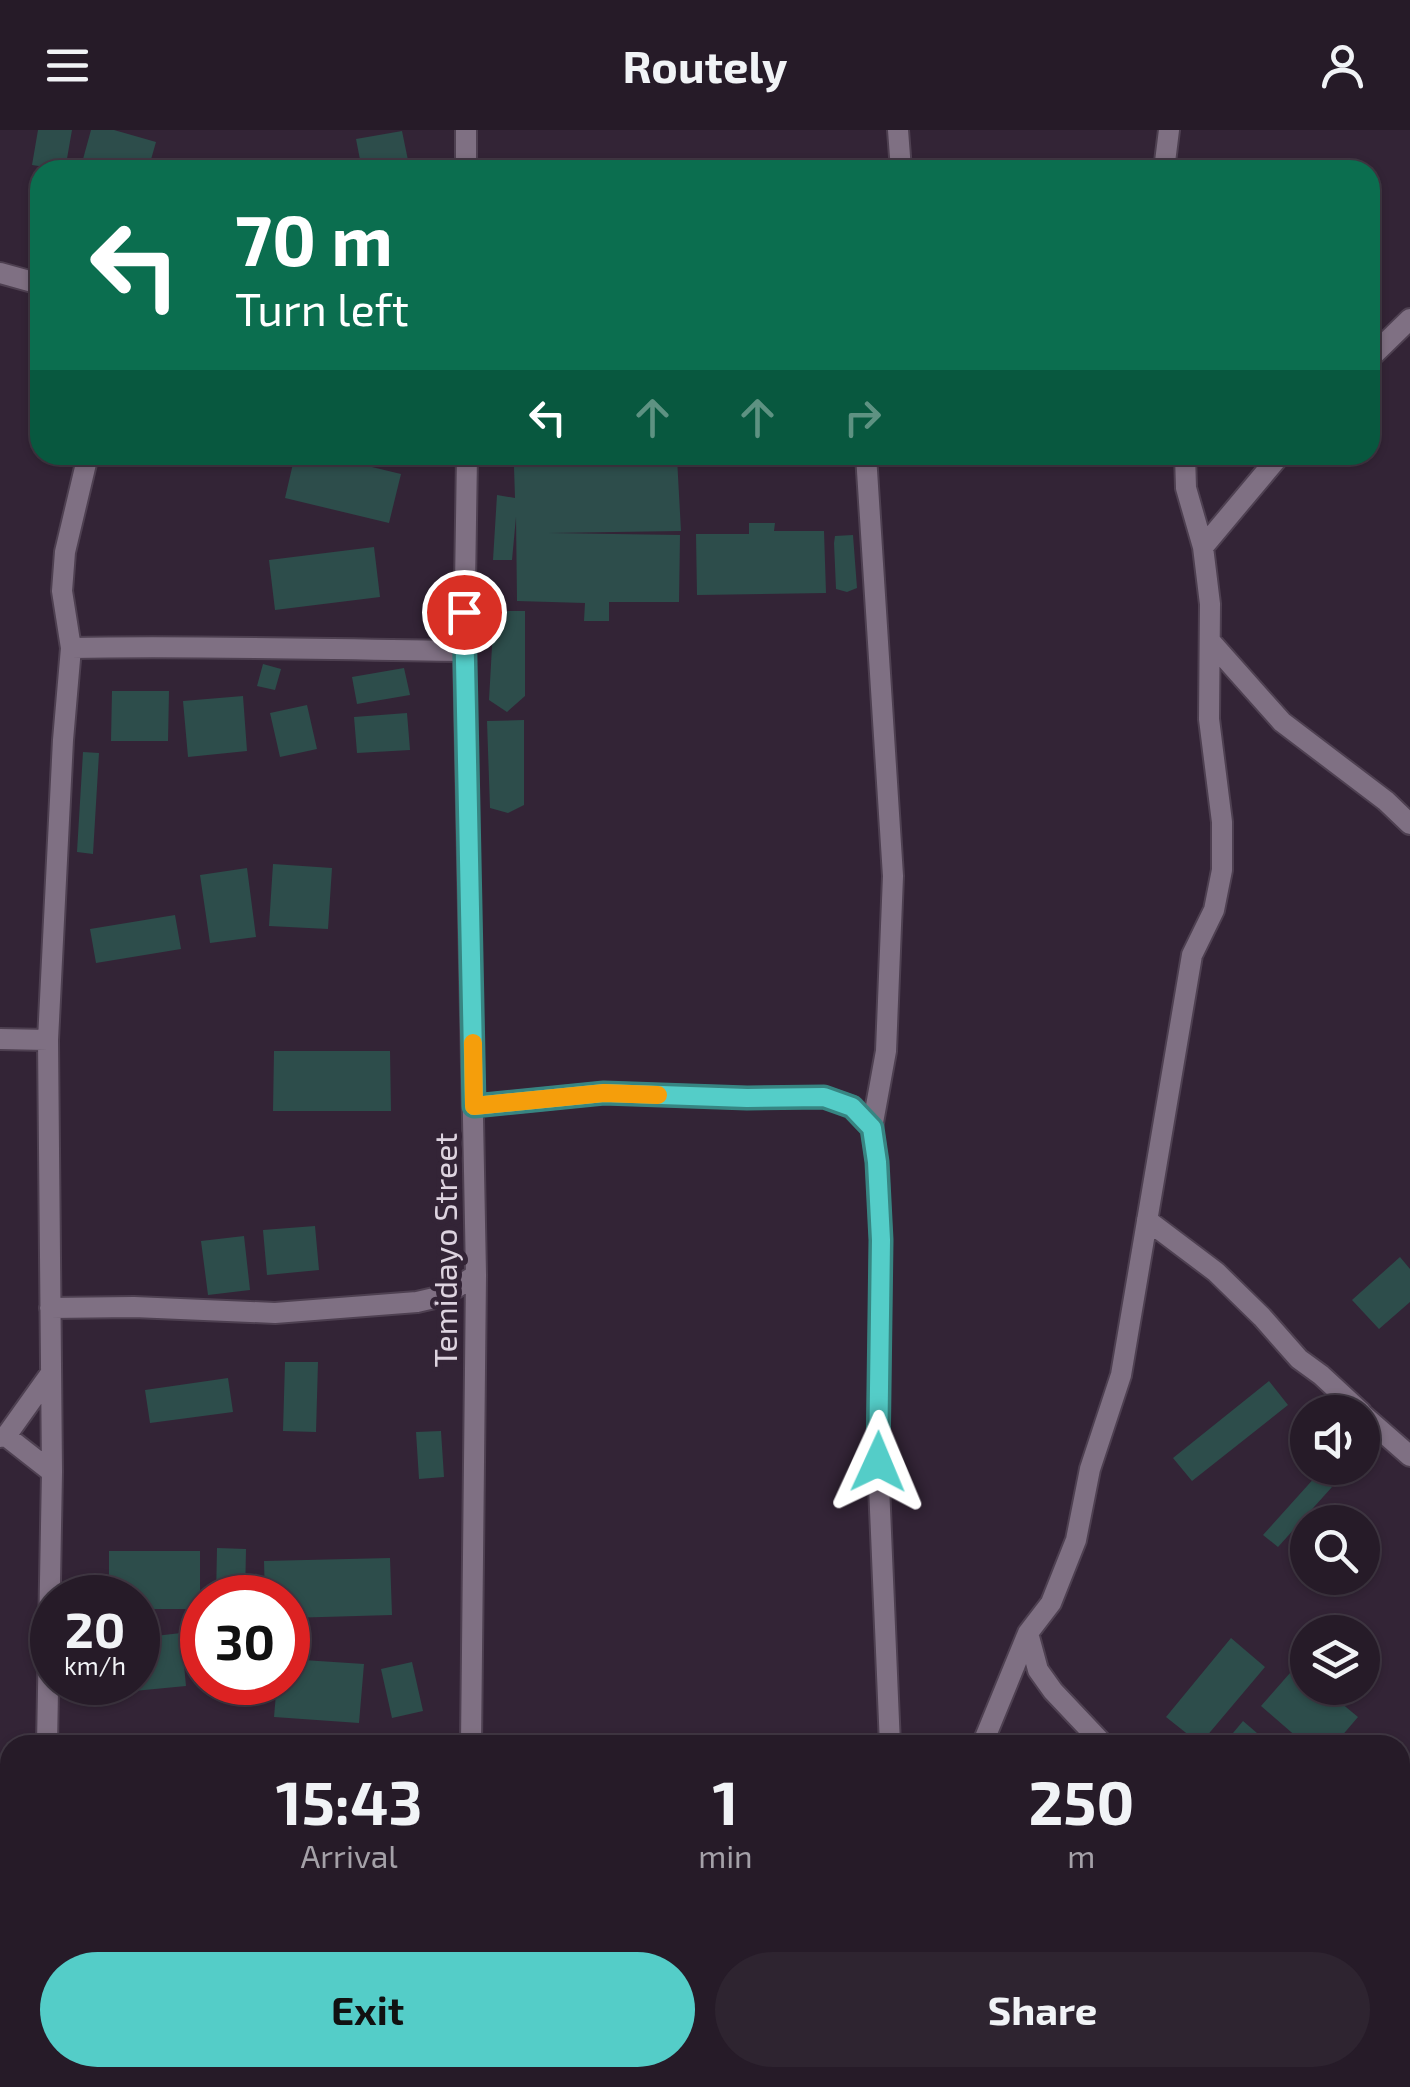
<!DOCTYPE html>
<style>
:root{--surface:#261b28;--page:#2e2430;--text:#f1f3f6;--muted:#a4a1a8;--line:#423945;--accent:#54cdc8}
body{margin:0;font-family:"Exo 2",sans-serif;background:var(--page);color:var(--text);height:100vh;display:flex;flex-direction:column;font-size:38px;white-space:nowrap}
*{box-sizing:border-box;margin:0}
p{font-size:32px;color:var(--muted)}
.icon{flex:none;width:55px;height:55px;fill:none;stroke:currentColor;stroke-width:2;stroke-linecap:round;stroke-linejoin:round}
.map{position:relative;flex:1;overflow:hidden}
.panel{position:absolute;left:0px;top:1605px;width:1410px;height:352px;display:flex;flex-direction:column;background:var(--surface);border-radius:30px 30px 0 0;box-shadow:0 2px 8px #0004,0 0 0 2px var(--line)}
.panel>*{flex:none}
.banner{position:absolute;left:30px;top:30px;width:1350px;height:305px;border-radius:30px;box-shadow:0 2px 8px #0004,0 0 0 2px var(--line);background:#0b6e4f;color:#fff;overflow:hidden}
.buttons{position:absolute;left:1290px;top:1265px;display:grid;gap:20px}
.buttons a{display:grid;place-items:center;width:90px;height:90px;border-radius:50%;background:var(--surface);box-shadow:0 2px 8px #0004,0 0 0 2px var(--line);font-size:50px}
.speed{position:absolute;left:30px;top:1445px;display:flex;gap:20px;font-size:50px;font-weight:700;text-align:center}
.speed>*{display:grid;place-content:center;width:130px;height:130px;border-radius:50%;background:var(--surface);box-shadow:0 2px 8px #0004,0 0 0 2px var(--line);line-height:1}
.speed small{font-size:25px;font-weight:400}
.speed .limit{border:15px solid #d22;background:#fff;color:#111}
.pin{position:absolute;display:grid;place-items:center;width:85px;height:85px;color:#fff;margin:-42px;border:5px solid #fff;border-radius:50%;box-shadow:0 2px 10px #0007}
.me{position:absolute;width:110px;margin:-55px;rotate:1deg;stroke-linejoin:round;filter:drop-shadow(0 0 8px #0008)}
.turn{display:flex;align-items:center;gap:35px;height:210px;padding:0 40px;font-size:45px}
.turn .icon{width:130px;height:130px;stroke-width:2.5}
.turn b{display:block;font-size:70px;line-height:85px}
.lanes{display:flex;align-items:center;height:95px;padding:0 40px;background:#0003;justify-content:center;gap:50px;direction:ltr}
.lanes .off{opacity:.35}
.eta{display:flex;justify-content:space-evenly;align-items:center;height:170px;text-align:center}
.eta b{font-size:60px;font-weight:700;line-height:70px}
.cta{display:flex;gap:20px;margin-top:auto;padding:20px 40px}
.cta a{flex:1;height:115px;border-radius:60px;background:var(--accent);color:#111;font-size:40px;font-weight:700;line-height:115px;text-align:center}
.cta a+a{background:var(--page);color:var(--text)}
header{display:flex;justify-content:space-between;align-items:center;height:130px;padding:0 40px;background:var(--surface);font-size:45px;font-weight:700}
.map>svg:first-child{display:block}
</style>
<header><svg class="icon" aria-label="menu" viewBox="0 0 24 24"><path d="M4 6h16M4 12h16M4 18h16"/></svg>Routely<svg class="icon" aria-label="person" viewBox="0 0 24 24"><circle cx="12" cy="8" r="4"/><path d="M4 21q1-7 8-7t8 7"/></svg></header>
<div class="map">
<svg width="1410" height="1957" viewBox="0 0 1410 1957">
<rect width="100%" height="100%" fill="#332436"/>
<path fill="#2d4d4b" d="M 38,0 L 72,0 L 65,40 L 32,35 Z
M 91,0 L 114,0 L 156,12 L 148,40 L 80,40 Z
M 402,1 L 410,40 L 362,40 L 356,9 Z
M 295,325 L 322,325 L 401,344 L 389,393 L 285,368 Z
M 509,325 L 548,325 L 548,330 L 677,328 L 681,401 L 549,403 L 680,405 L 679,472 L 609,472 L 609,491 L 584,491 L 585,473 L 517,471 L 516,387 L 512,430 L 493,430 L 497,365 L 515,368 L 514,337 L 509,337 Z
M 749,393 L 775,393 L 774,401 L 824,401 L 826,463 L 697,465 L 696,404 L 749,404 Z
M 853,405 L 857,458 L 847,462 L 836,459 L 834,413 L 835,406 Z
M 374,417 L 380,467 L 275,480 L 269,430 Z
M 494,481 L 525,481 L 525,566 L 507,582 L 489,570 Z
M 263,534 L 281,539 L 275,560 L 257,556 Z
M 404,538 L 410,565 L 357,574 L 352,547 Z
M 112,561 L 169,561 L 168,611 L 111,611 Z
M 243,566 L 247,621 L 188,627 L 183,571 Z
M 307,575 L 317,619 L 280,627 L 270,583 Z
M 407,583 L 410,620 L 357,623 L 354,587 Z
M 524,590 L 524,675 L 508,683 L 490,678 L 487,591 Z
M 83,622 L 99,623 L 93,724 L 77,722 Z
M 273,734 L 332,738 L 328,799 L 269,796 Z
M 247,738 L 256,807 L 210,813 L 200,745 Z
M 175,785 L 181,819 L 96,833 L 90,799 Z
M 274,921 L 390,921 L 391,981 L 273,981 Z
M 315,1096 L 319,1140 L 267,1145 L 263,1100 Z
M 244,1106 L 250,1160 L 208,1165 L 201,1111 Z
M 1400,1127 L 1410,1139 L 1410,1172 L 1379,1199 L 1352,1170 Z
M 285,1232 L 318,1232 L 316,1302 L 283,1301 Z
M 228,1248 L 233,1282 L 150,1293 L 145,1260 Z
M 1269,1251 L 1288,1275 L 1192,1351 L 1173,1328 Z
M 441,1301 L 444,1347 L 419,1349 L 416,1302 Z
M 1317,1345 L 1332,1357 L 1278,1417 L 1263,1405 Z
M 217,1418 L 246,1419 L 245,1468 L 216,1468 Z
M 109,1421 L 200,1421 L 200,1479 L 138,1479 L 138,1468 L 109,1468 Z
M 390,1428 L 392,1485 L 288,1488 L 288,1468 L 265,1468 L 264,1431 Z
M 181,1503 L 186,1556 L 113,1563 L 112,1552 L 138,1552 L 138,1508 Z
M 1231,1508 L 1265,1537 L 1200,1614 L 1166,1587 Z
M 1362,1515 L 1373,1534 L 1362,1540 Z
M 288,1529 L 364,1534 L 359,1593 L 274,1587 L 277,1552 L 288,1552 Z
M 412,1532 L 423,1581 L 392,1588 L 381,1539 Z
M 1297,1535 L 1308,1544 L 1308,1558 L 1323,1558 L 1358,1587 L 1334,1615 L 1306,1615 L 1261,1576 Z
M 1243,1591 L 1271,1615 L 1223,1615 Z
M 1331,1948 L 1365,1948 L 1375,1957 L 1322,1957 Z"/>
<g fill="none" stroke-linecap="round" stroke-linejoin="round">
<g stroke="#4e4051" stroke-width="24">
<path id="street" d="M 466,0 L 466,40
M 898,0 L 901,40
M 1164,40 L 1169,0
M 0,143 L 40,154
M 1370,228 L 1410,189
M 467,325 L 464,521 L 476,1145 L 471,1615
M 866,325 L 893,746 L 886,921 L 872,998 L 877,1032 L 881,1110 L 878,1332 L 890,1615
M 1203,417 L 1280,325
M 1210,511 L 1282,592 L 1386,671 L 1410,694
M 71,518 C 202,515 333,520 464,521
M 0,909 L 48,910
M 474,976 L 604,963 L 747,968 L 824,967 L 853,977 L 872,998
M 1147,1090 L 1216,1142 L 1262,1187 L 1299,1229 L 1321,1245 L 1361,1282
M 50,1178 L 134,1177 L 275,1183 L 417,1172 L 443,1166 L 476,1145
M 1362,1284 L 1410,1326
M 6,1306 L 51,1243
M 0,1307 L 6,1306 L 52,1342
M 1028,1503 L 1038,1540 L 1053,1561 L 1104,1615
M 47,1615 L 52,1342 L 48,910 L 63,610 L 71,518 L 62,461 L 65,422 L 88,325
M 982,1615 L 1028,1503 L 1051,1473 L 1076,1410 L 1090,1339 L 1121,1245 L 1192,825 L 1214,780 L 1222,740 L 1222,692 L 1209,589 L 1210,474 L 1203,417 L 1186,358 L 1185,325
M 0,1891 L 10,1888
M 1400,1907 L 1410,1915
M 46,1948 L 46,1957
M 474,1948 L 474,1957
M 899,1957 L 899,1948
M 1034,1957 L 1044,1948"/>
</g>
<use href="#street" stroke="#7f7083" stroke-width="20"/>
</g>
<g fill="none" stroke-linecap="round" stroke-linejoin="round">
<g stroke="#378582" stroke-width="25">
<path id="route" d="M 464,482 L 474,976 L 604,963 L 747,968 L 824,967 L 852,977 L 872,998 L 877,1032 L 881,1110 L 878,1332"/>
</g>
<use href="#route" stroke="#54cdc8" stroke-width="18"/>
<path stroke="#f59e0b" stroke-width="18" d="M 473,913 L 474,976 L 604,963 L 658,965"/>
</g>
<g text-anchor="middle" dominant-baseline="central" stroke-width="10" stroke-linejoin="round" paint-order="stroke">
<g font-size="32" fill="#ddd3df" stroke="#332436">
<text transform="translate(444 1120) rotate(-90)">Temidayo Street</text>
</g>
</g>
</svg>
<div class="buttons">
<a><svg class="icon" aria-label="sound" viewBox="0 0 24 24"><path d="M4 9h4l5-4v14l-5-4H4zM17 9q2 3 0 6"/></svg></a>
<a><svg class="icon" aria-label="search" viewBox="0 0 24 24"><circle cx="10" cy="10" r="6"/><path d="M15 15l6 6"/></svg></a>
<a><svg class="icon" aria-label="layers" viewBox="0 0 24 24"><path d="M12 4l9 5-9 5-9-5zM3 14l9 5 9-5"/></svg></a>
</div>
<div class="speed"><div>20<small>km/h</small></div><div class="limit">30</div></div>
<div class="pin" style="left:464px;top:482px;background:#d93025"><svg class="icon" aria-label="arrive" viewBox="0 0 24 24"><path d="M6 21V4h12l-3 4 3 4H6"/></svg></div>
<svg class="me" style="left:878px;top:1332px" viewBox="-20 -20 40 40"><path d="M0-17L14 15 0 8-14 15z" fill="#54cdc8" stroke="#fff" stroke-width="4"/></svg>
<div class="banner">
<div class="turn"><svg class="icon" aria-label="left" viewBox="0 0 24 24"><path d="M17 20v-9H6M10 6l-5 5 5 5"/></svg><div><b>70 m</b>Turn left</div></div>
<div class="lanes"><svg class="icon" aria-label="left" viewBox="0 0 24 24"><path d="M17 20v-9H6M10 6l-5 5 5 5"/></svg><svg class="icon off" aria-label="ahead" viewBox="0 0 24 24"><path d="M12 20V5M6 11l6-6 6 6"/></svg><svg class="icon off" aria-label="ahead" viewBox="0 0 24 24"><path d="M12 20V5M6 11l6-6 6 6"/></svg><svg class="icon off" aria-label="right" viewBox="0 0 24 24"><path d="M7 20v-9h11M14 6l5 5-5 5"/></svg></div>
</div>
<section class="panel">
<div class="eta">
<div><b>15:43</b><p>Arrival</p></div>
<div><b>1</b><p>min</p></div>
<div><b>250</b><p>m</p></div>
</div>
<div class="cta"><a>Exit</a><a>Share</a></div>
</section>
</div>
